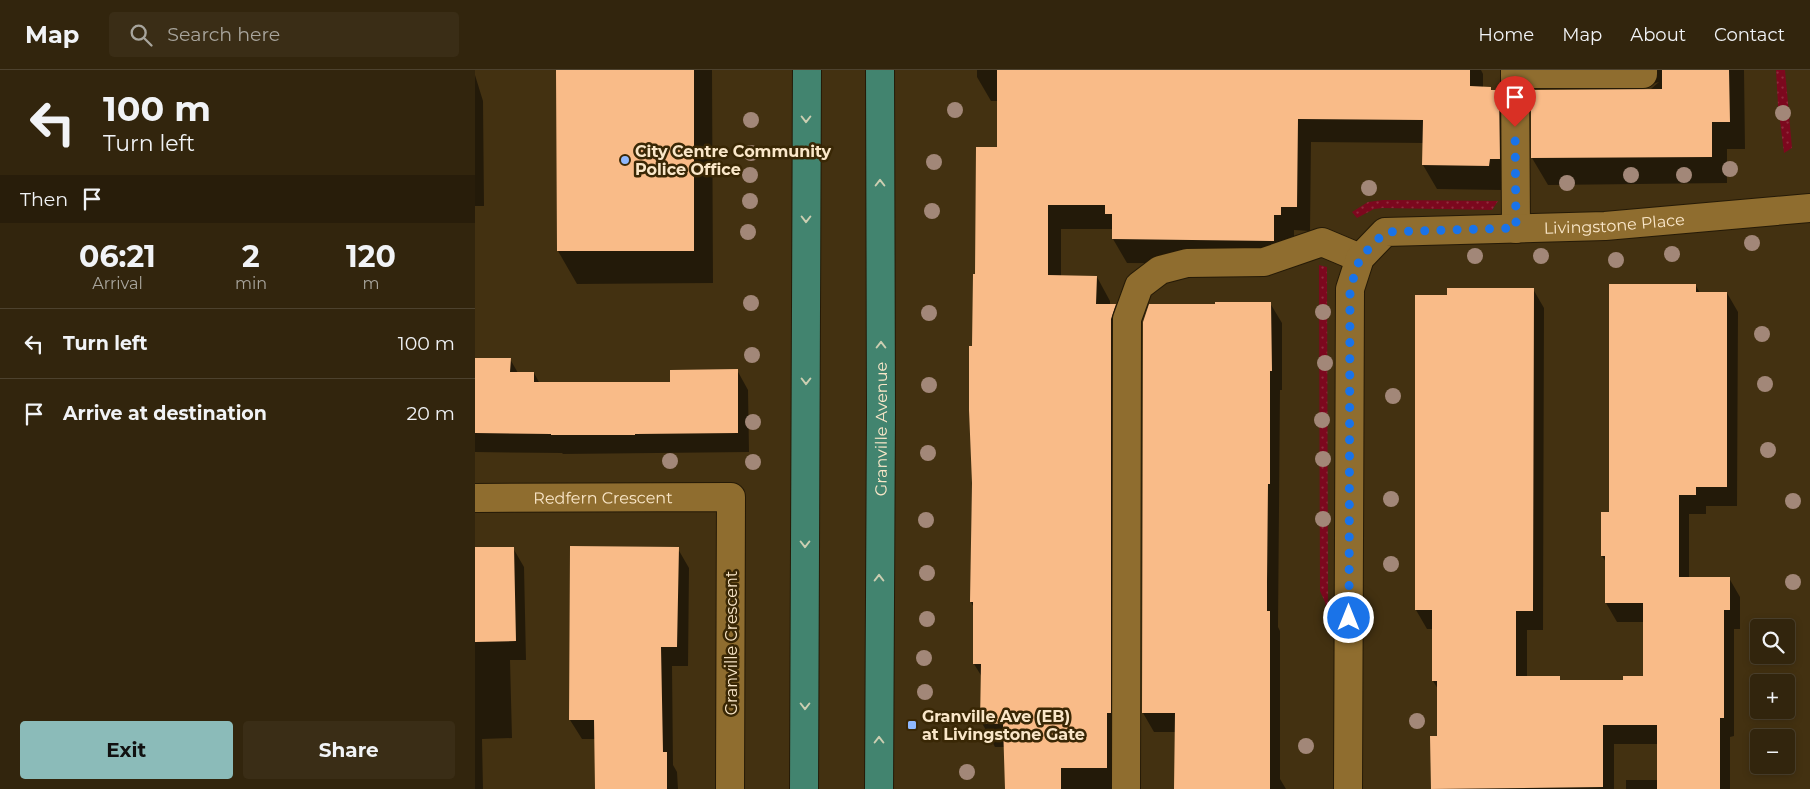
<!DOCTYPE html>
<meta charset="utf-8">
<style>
:root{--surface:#32250d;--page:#3a2d16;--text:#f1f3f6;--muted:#a8a59d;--line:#4d422e;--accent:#8bbbb9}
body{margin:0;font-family:Montserrat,sans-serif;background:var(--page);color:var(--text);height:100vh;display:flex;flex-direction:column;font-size:19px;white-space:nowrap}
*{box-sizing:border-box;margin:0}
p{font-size:16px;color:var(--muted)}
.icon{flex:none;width:28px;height:28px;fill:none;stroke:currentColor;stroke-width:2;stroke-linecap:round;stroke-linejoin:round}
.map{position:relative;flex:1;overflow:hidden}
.details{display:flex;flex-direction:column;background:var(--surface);width:475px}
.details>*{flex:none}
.hud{background:#32250d;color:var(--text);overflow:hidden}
.buttons{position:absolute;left:1275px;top:549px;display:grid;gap:10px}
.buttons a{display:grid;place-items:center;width:45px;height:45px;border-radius:5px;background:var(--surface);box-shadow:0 2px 8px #0003,0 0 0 1px var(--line);font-size:25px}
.pin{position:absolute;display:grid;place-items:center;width:42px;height:42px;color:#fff;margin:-51px -21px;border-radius:50% 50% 50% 0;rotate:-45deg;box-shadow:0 0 5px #0007}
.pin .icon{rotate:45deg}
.me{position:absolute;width:55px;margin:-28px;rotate:0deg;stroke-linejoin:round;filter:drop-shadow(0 0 4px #0008)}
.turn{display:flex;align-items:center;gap:18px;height:105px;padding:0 20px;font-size:22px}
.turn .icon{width:65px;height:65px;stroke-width:2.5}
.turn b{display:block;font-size:35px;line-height:42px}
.then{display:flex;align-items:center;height:48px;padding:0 20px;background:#0003;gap:10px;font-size:19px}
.eta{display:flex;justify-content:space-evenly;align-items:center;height:85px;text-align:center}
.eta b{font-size:30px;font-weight:700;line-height:35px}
.action{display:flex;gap:10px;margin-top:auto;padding:10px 20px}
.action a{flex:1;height:58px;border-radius:5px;background:var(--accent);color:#111;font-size:20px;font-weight:700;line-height:58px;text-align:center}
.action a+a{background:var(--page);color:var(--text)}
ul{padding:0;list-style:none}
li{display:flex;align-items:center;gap:15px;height:70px;padding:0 20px;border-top:1px solid var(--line)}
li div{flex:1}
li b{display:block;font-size:19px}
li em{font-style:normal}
header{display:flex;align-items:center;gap:30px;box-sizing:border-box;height:70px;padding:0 25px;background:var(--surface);border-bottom:1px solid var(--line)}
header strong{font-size:24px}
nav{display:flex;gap:28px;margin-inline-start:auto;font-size:18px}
.search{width:350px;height:45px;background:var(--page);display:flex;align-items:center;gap:12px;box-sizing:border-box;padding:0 18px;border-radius:5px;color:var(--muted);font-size:19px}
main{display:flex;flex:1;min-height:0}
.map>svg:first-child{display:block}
</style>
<header>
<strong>Map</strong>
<div class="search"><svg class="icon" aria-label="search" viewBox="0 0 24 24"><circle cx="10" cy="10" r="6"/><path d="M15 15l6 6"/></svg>Search here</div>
<nav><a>Home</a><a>Map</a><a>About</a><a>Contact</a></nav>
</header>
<main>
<section class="details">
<div class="hud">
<div class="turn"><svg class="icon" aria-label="left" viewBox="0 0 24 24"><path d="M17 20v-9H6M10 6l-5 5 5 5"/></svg><div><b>100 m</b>Turn left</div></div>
<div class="then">Then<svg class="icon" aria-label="arrive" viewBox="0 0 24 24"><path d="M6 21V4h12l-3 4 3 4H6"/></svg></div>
</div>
<div class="eta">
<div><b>06:21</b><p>Arrival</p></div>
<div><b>2</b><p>min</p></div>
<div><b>120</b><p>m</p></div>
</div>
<ul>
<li><svg class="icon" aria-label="left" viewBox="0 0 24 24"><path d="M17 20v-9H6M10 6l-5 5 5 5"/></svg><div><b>Turn left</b></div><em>100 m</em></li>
<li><svg class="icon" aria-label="arrive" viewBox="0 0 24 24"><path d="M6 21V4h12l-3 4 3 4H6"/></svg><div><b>Arrive at destination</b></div><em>20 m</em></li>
</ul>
<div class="action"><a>Exit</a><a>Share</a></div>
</section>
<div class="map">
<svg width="1335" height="719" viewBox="0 0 1335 719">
<defs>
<pattern id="green-dots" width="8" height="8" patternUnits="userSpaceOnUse" patternTransform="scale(1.25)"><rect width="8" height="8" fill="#7c081e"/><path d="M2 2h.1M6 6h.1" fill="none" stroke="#902c3d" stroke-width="1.8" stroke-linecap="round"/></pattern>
</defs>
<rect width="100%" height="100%" fill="#433111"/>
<path fill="url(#green-dots)" d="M 1301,0 L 1310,0 L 1317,78 L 1309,83 L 1303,35 Z
M 908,130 L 918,130 L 1023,131 L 1017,140 L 908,138 L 899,139 L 882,148 L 877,142 L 893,132 Z
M 844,195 L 852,197 L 853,545 L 850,532 L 845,521 Z"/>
<path fill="#0007" d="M 82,0 L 237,0 L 238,213 L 102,214 L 83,181 Z
M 502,0 L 1006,0 L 1008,4 L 1008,18 L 1015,18 L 1017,21 L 1024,21 L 1038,45 L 1027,120 L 962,119 L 948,95 L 949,73 L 836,72 L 835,161 L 819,160 L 819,169 L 812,169 L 812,194 L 652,193 L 638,169 L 638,159 L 586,159 L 586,206 L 622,207 L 635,231 L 635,236 L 640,236 L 654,259 L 645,719 L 531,719 L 530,677 L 520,677 L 507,653 L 507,607 L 499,594 L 499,538 L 496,532 L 498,277 L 502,205 L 523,78 L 523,31 L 516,31 L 502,7 Z
M 1083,0 L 1269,0 L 1270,79 L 1252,79 L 1252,113 L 1073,115 L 1057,88 L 1169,21 L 1176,19 L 1184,12 L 1174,15 Z
M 0,5 L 8,31 L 9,136 L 0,136 Z
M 1221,216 L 1225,223 L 1252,223 L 1263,242 L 1262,436 L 1231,436 L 1231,444 L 1214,444 L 1214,508 L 1254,508 L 1265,527 L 1265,559 L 1259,559 L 1259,666 L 1255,667 L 1255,719 L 1151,719 L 1151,710 L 1184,710 L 1184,674 L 1139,674 L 1139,719 L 957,719 L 956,667 L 963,667 L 963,619 L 958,611 L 958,559 L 952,559 L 941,540 L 973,227 L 1058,219 L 1069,238 L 1068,560 L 1052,560 L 1052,608 L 1084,608 L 1086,611 L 1149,611 L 1170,607 L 1170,552 L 1142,552 L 1131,533 L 1131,492 L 1127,486 L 1135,444 Z
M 795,233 L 807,253 L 807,320 L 805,320 L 803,557 L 805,561 L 805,709 L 811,719 L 700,719 L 701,662 L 679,662 L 668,643 Z
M 0,289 L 35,289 L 43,303 L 59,303 L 65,314 L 196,314 L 262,300 L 273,320 L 274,382 L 88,384 L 87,383 L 0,382 Z
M 97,477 L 203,479 L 214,498 L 213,596 L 197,596 L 198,695 L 202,702 L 203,719 L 122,719 L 121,669 L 107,669 L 95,650 Z
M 38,478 L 49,497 L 51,590 L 35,590 L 37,668 L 7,669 L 8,719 L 0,719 L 0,479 Z"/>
<path fill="#f9bb88" d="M 81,0 L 219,0 L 219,181 L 82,181 Z
M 522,0 L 995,0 L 995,16 L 1016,17 L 1016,20 L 1024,20 L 1025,89 L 1015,89 L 1014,96 L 947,95 L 948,50 L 823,49 L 822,137 L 806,137 L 806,145 L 799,145 L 799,171 L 637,169 L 637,144 L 630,144 L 630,135 L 573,135 L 573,205 L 622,206 L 621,234 L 641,234 L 636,249 L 636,643 L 632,643 L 632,698 L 586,698 L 586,719 L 530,719 L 528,654 L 505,653 L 506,594 L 498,594 L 498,532 L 495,532 L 497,413 L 494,340 L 494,276 L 497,276 L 498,204 L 500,204 L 501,77 L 522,77 Z
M 1187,0 L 1254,0 L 1255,52 L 1237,52 L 1237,87 L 1056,88 L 1056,20 L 1187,19 Z
M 1134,214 L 1221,214 L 1221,222 L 1252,222 L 1252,417 L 1221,417 L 1221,425 L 1204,425 L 1204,507 L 1255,507 L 1255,540 L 1249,540 L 1249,648 L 1245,648 L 1245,719 L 1182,719 L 1182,655 L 1128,655 L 1128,717 L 956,719 L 955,666 L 962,666 L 962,611 L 957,611 L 957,540 L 940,540 L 940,225 L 972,225 L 972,218 L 1059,218 L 1058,541 L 1041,541 L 1041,606 L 1085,606 L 1085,610 L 1148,610 L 1148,606 L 1168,606 L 1168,533 L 1130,533 L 1130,486 L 1126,486 L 1126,442 L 1134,442 Z
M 740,232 L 796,232 L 797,301 L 795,301 L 795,414 L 793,414 L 792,513 L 792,541 L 795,541 L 795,719 L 699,719 L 700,643 L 667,643 L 668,252 L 674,234 L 740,234 Z
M 0,288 L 36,288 L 35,302 L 59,302 L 59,312 L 195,312 L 195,300 L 263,299 L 263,363 L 160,364 L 160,365 L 76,365 L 76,364 L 0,363 Z
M 95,476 L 204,477 L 202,577 L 186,577 L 188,682 L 192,682 L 192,719 L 120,719 L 119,650 L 94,650 Z
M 0,477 L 39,477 L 41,571 L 0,572 Z"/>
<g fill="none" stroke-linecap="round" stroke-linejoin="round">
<g stroke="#251a07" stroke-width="30">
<g id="minor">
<path d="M 1040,0 L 1041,159"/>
<path d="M 1040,4 L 1168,4 L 1168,0"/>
<path id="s1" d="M 0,428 L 256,427 L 255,719"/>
<path d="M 651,719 L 652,249 L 664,216 L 685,200 L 712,193 L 789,192 L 847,172 L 885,188"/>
<path id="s2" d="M 873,719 L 875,219 L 885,188 L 910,162 L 1130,156 L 1335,138"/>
</g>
</g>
<g stroke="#251a07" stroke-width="30">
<g id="major">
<path d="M 329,719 L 332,0"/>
<path id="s3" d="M 404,719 L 406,341 L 405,0"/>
</g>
</g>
<use href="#minor" stroke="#8f6d2f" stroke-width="28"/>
<use href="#major" stroke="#42846f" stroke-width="28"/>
</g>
<g fill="#a28778">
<circle cx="480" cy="40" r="8"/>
<circle cx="1308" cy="43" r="8"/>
<circle cx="276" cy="50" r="8"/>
<circle cx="276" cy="83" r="8"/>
<circle cx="459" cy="92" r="8"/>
<circle cx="1255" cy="99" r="8"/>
<circle cx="275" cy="105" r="8"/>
<circle cx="1156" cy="105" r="8"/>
<circle cx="1209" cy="105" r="8"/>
<circle cx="1092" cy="113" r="8"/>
<circle cx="894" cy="118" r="8"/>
<circle cx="275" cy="131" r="8"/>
<circle cx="457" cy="141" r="8"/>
<circle cx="273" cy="162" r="8"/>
<circle cx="1277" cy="173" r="8"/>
<circle cx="1197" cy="184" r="8"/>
<circle cx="1000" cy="186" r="8"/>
<circle cx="1066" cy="186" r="8"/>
<circle cx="1141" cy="190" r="8"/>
<circle cx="276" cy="233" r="8"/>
<circle cx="848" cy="242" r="8"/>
<circle cx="454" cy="243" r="8"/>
<circle cx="1287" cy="264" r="8"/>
<circle cx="277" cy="285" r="8"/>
<circle cx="850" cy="293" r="8"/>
<circle cx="1290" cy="314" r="8"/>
<circle cx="454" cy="315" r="8"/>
<circle cx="918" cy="326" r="8"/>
<circle cx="847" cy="350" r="8"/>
<circle cx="278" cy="352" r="8"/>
<circle cx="1293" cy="380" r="8"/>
<circle cx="453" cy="383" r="8"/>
<circle cx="848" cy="389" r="8"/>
<circle cx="195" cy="391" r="8"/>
<circle cx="278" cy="392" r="8"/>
<circle cx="916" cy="429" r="8"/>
<circle cx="1318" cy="431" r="8"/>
<circle cx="848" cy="449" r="8"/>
<circle cx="451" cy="450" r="8"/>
<circle cx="916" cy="494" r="8"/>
<circle cx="452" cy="503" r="8"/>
<circle cx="1318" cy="512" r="8"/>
<circle cx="452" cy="549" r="8"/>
<circle cx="449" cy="588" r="8"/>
<circle cx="450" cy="622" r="8"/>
<circle cx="942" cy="651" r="8"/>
<circle cx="831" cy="676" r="8"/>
<circle cx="492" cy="702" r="8"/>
</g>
<defs><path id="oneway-chevron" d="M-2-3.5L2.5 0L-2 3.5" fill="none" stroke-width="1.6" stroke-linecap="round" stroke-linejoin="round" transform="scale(1.25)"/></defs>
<g stroke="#ccceb2">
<use href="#oneway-chevron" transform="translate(331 49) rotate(90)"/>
<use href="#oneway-chevron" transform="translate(405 113) rotate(-90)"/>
<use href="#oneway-chevron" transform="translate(331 149) rotate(90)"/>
<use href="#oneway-chevron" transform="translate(406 275) rotate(-90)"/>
<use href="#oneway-chevron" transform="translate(331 311) rotate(90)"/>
<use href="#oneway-chevron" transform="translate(330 474) rotate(90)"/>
<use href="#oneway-chevron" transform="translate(404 508) rotate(-90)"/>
<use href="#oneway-chevron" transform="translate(330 636) rotate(90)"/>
<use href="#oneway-chevron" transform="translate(404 670) rotate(-90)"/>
</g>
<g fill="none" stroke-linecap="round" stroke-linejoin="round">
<path stroke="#1a73e8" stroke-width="9" stroke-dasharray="0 16.2" d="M 874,548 L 875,219 L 885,188 L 910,162 L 1041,158 L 1040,57"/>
</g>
<g fill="#8fb8fd" stroke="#392705" stroke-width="2">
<circle cx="150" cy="90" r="5"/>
<rect x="432" y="650" width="10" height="10" rx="2.5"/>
</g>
<g text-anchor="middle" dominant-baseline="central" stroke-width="5" stroke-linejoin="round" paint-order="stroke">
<g font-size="16" font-weight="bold" fill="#fae7c9" stroke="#392705" text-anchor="start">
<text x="160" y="81">City Centre Community<tspan x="160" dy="18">Police Office</tspan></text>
<text x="447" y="646">Granville Ave (EB)<tspan x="447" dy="18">at Livingstone Gate</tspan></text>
</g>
<g font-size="16" fill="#fae7c9" stroke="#392705">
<text stroke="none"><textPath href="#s2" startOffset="798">Livingstone Place</textPath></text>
<text stroke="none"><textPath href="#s3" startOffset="360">Granville Avenue</textPath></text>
<text stroke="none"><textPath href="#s1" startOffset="128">Redfern Crescent</textPath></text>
<text transform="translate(256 573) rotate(-90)">Granville Crescent</text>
</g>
</g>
</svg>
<div class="buttons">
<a><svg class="icon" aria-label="search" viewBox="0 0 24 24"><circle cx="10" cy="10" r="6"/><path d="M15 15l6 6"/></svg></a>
<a>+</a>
<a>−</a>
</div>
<div class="pin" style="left:1040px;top:57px;background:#d93025"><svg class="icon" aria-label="arrive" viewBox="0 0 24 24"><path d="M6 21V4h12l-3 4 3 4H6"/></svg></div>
<svg class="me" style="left:874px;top:548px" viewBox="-20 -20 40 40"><circle r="17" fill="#1a73e8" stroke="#fff" stroke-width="3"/><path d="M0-11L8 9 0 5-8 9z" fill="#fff"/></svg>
</div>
</main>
